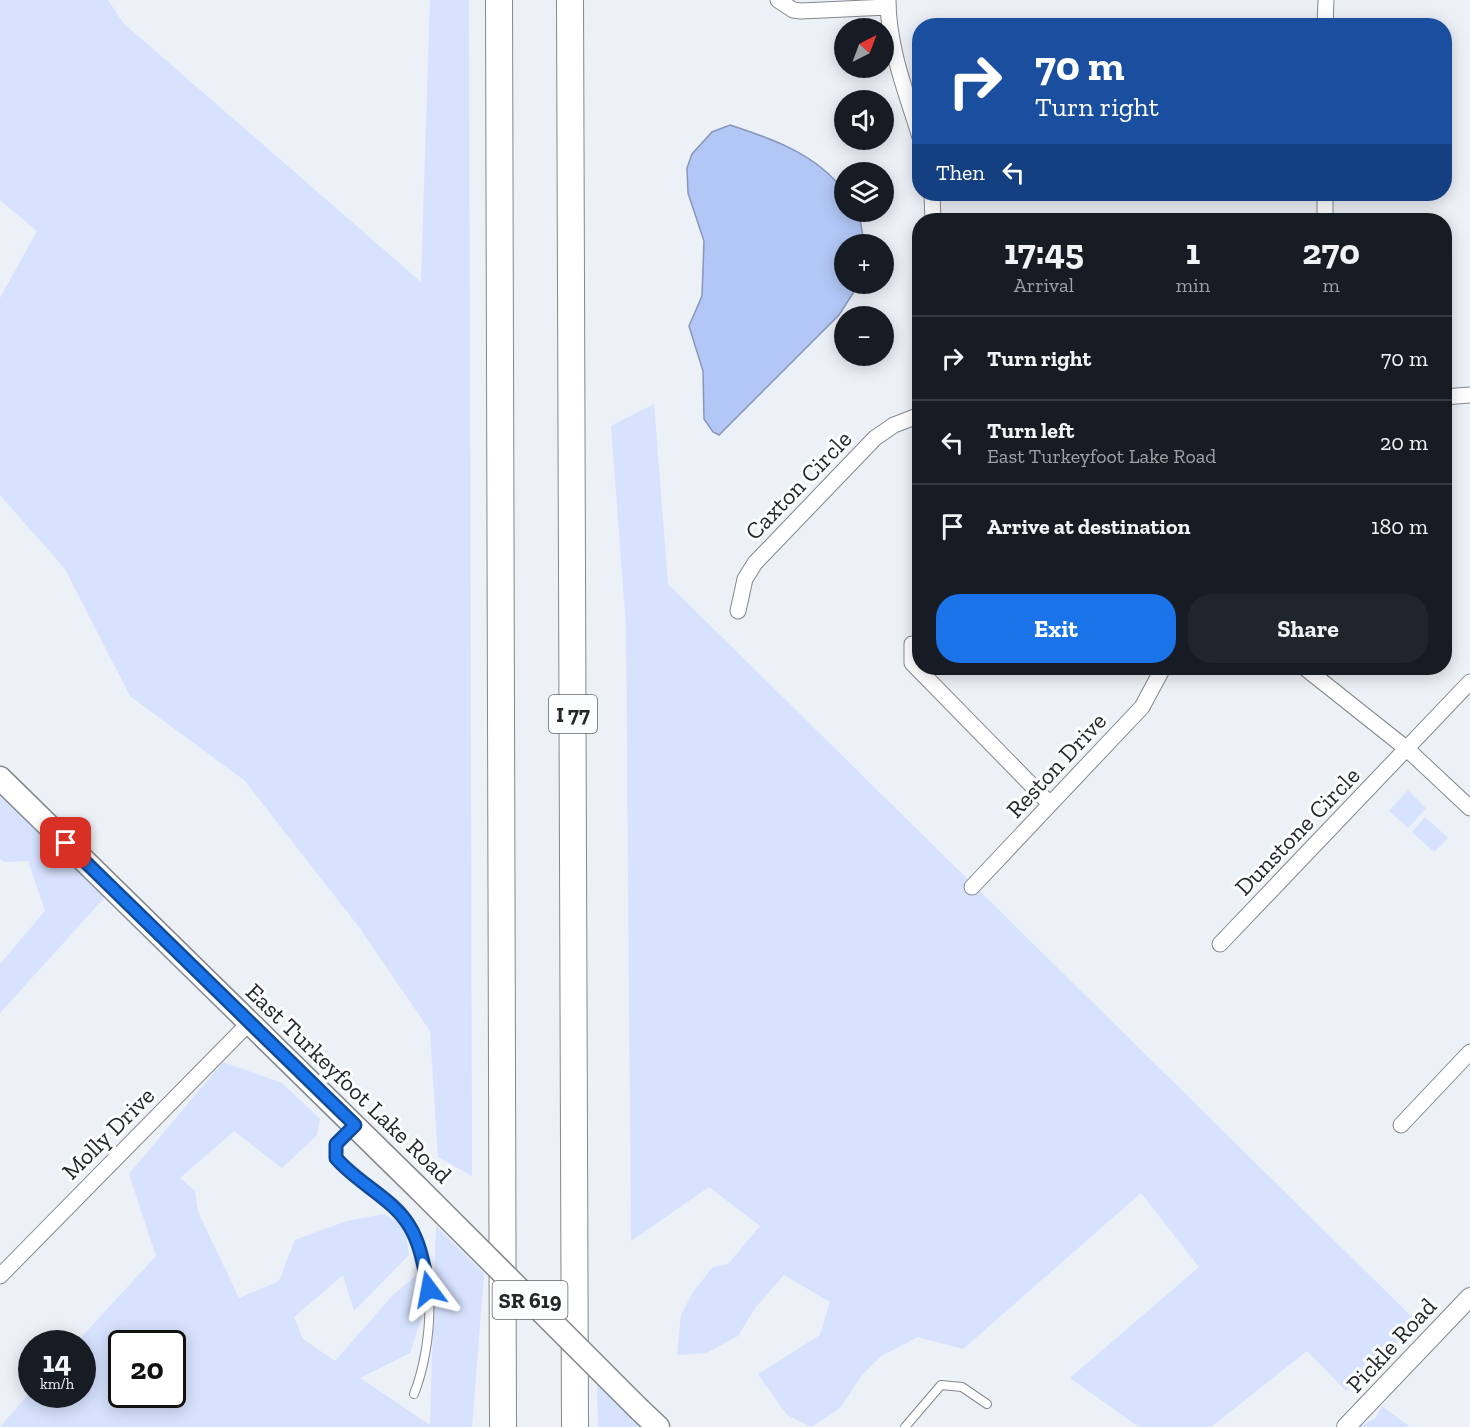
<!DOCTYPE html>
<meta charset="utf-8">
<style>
:root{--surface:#171b24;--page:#20242c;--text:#f1f3f6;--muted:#9ea1a6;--line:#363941;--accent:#1a73e8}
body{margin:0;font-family:"Zilla Slab",serif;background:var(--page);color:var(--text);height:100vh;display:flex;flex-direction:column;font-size:22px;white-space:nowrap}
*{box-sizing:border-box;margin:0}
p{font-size:20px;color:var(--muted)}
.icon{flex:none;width:33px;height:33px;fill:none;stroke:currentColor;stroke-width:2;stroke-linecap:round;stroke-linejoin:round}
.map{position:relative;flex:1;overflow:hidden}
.sheet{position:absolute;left:912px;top:213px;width:540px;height:462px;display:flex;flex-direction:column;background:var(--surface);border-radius:24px;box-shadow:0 3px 15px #0003}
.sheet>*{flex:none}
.banner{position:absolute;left:912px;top:18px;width:540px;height:183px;border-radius:24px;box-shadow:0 3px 15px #0003;background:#1a4fa0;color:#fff;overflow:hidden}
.needle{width:39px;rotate:42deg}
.fabs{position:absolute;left:834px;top:18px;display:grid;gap:12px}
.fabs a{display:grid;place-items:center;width:60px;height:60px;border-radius:50%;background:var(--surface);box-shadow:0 3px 15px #0003;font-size:30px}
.speed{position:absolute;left:18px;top:1330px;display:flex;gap:12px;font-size:30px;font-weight:700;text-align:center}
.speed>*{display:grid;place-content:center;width:78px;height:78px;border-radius:50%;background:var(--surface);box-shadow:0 3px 15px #0003;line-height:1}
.speed small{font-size:15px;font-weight:400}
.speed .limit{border:3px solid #111;border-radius:9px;background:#fff;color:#111}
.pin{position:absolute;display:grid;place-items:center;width:51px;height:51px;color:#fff;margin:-26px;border-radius:12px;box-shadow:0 3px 9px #0006}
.me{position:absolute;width:66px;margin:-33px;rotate:347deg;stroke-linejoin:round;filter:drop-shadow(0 0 4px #0008)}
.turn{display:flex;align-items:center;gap:21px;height:126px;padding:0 24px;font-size:27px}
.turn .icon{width:78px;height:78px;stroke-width:2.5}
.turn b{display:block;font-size:42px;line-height:51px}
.then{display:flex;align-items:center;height:57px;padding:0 24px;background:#0003;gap:12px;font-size:22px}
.eta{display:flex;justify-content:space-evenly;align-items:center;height:102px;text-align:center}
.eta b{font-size:36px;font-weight:700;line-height:42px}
.action{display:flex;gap:12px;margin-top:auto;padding:12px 24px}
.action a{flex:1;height:69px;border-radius:24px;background:var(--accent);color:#fff;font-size:24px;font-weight:700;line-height:69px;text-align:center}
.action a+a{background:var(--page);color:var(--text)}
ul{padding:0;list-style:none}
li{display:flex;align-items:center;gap:18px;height:84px;padding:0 24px;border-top:2px solid var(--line)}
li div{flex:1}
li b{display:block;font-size:22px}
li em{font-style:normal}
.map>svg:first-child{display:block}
</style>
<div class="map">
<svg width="1470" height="1427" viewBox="0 0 1470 1427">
<rect width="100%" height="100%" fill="#ecf0f7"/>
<path fill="#d6e2fe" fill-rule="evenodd" d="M 0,0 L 108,0 L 123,23 L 421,282 L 430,0 L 469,0 L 472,1176 L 438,1157 L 430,1031 L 359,927 L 244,780 L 130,696 L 65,569 L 0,495 L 0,298 L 37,231 L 0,200 Z
M 654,404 L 668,584 L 1418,1323 L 1346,1391 L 1307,1351 L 1211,1427 L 1139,1427 L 1070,1378 L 1199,1267 L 1141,1193 L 963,1349 L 918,1337 L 881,1356 L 862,1375 L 840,1408 L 811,1427 L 787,1415 L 758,1374 L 820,1335 L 830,1302 L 784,1275 L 755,1308 L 738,1336 L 706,1353 L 677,1355 L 681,1315 L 693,1292 L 713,1267 L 728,1264 L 760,1226 L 709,1187 L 631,1241 L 626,626 L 611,426 Z
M 1408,790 L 1426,808 L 1408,828 L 1389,811 Z
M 0,793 L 106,896 L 0,1013 L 0,964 L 45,911 L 28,861 L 5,862 L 0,859 Z
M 1425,817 L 1448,838 L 1434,852 L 1412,832 Z
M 223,1062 L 282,1083 L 320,1119 L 317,1135 L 282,1168 L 234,1131 L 180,1178 L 195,1191 L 198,1212 L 239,1298 L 279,1281 L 295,1240 L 347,1221 L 384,1214 L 405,1227 L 409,1255 L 354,1311 L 343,1275 L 294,1317 L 303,1339 L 335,1361 L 392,1296 L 418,1274 L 422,1317 L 410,1353 L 360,1378 L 430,1425 L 436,1226 L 484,1274 L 472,1427 L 0,1427 L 31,1391 L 32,1395 L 82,1395 L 82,1344 L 75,1344 L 156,1256 L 129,1174 ZM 122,1344 L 172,1344 L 172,1395 L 122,1395 Z
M 597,1382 L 644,1427 L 598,1427 Z
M 1382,1406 L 1410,1427 L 1357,1427 L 1375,1419 Z"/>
<path fill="#b2c7f6" stroke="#8897b9" stroke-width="1.5" d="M 730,125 C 773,139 816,154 844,191 L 844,212 L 859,212 L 864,244 L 844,244 L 844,284 L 859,284 L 839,315 L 719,435 L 713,432 L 704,419 L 703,371 L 689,326 L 702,296 L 704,241 L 688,193 L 687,168 L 692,154 L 712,132 Z"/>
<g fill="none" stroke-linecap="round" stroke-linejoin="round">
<g stroke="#85888e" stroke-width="10">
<path id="service" d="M 354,1126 L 336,1144 L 336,1158 C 356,1181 382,1194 402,1216 C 440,1258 433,1346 414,1394
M 905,1427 L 941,1385 L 962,1387 L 987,1404"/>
</g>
<g stroke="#85888e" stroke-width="17">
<path id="minor" d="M 778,0 L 793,10 L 801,11 L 888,7
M 888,0 C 888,47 906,92 920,137
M 1325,26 L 1326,0
M 932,194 L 933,220
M 1325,220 L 1325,194
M 1444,397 L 1470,395
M 738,611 L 745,579 L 755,563 L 875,438 L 894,425 L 920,415
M 912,644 L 912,663 L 1050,804
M 1305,668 L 1407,749 L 1470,808
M 972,887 L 1142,707 L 1163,668
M 1220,944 L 1470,682
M 1401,1125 L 1470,1052
M 0,1276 L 249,1023"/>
</g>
<g stroke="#85888e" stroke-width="20">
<path id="tertiary" d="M 1346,1427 L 1470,1297"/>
</g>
<g stroke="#85888e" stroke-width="25">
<path id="primary" d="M 0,778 L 419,1189
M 640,1410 L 658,1427"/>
</g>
<g stroke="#85888e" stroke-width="28">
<path id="motorway" d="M 499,0 L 503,1427
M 570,0 L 575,1427"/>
</g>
<use href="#service" stroke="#fff" stroke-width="8"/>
<use href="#minor" stroke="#fff" stroke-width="15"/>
<use href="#tertiary" stroke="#fff" stroke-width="18"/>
<use href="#primary" stroke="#fff" stroke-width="22"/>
<use href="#motorway" stroke="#fff" stroke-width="26"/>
<g stroke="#85888e" stroke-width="25" stroke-linecap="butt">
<path id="primary-bridge" d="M 419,1189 L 640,1410"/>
</g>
<use href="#primary-bridge" stroke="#fff" stroke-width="22"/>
</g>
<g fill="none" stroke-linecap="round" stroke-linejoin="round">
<g stroke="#114b97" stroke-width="15">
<path id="route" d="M 66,843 L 355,1125 L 336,1144 L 336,1158 C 358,1184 393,1198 410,1227 C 421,1245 424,1269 429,1289"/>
</g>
<use href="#route" stroke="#1a73e8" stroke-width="10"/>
</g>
<g text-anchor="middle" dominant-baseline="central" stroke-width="6" stroke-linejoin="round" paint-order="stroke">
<g fill="#fcfdfe" stroke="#66676a" stroke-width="1.5">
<rect x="549" y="695" width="48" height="38" rx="4.5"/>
<rect x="492.5" y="1281" width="75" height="38" rx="4.5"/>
</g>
<g font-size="22" font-weight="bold" fill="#26272a">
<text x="573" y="714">I 77</text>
<text x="530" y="1300">SR 619</text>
</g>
<g font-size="24" fill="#26272a" stroke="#fcfdfe">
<text transform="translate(798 485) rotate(-46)">Caxton Circle</text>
<text transform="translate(1056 765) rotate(-47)">Reston Drive</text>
<text transform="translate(1297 831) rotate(-46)">Dunstone Circle</text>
<text transform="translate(349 1083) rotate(44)">East Turkeyfoot Lake Road</text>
<text transform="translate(108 1133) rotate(-45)">Molly Drive</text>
<text transform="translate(1391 1345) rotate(-47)">Pickle Road</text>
</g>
</g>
</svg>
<div class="fabs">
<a><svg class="needle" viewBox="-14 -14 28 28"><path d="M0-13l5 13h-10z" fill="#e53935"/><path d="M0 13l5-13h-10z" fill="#9ea1a6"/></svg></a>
<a><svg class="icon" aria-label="sound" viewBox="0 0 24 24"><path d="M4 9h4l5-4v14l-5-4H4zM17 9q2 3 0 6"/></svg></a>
<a><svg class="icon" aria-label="layers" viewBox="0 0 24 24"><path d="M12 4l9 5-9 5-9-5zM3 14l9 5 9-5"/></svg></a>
<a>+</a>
<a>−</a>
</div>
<div class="speed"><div>14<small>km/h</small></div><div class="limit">20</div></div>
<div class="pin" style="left:66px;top:843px;background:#d93025"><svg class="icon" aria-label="arrive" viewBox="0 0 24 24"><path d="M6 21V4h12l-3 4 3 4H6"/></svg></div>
<svg class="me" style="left:429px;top:1289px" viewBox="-20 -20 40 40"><path d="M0-17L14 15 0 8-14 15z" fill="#1a73e8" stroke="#fff" stroke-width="4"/></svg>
<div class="banner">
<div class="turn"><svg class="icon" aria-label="right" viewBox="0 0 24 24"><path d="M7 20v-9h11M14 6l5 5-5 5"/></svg><div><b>70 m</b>Turn right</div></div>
<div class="then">Then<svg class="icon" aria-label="left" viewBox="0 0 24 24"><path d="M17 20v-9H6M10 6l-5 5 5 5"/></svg></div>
</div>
<section class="sheet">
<div class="eta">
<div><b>17:45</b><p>Arrival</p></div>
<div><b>1</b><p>min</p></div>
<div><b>270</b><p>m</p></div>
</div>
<ul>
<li><svg class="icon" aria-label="right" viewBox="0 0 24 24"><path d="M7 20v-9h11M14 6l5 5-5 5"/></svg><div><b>Turn right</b></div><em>70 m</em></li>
<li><svg class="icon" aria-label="left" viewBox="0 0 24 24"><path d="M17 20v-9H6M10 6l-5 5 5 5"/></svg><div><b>Turn left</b><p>East Turkeyfoot Lake Road</p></div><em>20 m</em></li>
<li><svg class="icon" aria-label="arrive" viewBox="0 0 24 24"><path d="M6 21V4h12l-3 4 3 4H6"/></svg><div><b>Arrive at destination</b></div><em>180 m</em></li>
</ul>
<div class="action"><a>Exit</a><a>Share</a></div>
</section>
</div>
